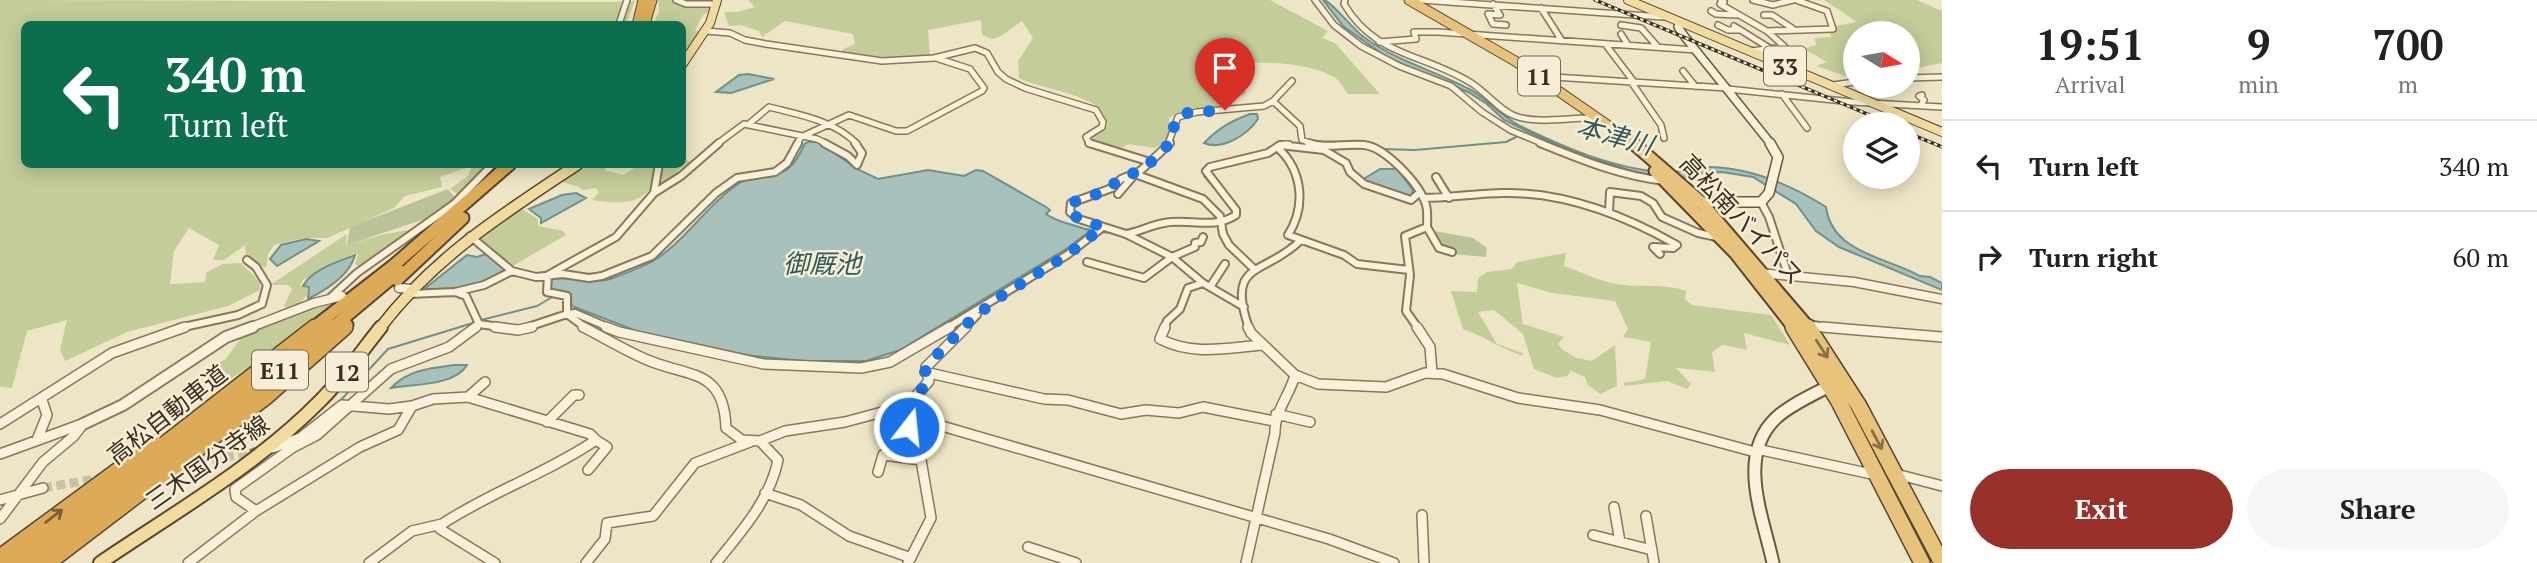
<!DOCTYPE html>
<meta charset="utf-8">
<style>
:root{--surface:#fff;--page:#f6f6f6;--text:#222;--muted:#767676;--line:#e0e0e0;--accent:#99312b}
body{margin:0;font-family:"PT Serif","Noto Sans JP",serif;background:var(--page);color:var(--text);height:100vh;display:flex;flex-direction:column;font-size:26px;white-space:nowrap}
*{box-sizing:border-box;margin:0}
p{font-size:23px;color:var(--muted)}
.icon{flex:none;width:38px;height:38px;fill:none;stroke:currentColor;stroke-width:2;stroke-linecap:round;stroke-linejoin:round}
.map{position:relative;flex:1;overflow:hidden}
.details{display:flex;flex-direction:column;background:var(--surface);width:595px}
.details>*{flex:none}
.guide{position:absolute;left:21px;top:21px;width:665px;height:147px;border-radius:10px;box-shadow:0 4px 18px #0003;background:#0b6e4f;color:#fff;overflow:hidden}
.needle{width:46px;rotate:101deg}
.controls{position:absolute;left:1843px;top:21px;display:grid;gap:14px}
.controls a{display:grid;place-items:center;width:77px;height:77px;border-radius:50%;background:var(--surface);box-shadow:0 4px 18px #0003;font-size:35px}
.pin{position:absolute;display:grid;place-items:center;width:60px;height:60px;color:#fff;margin:-72px -30px;border-radius:50% 50% 50% 0;rotate:-45deg;box-shadow:0 0 7px #0007}
.pin .icon{rotate:45deg}
.me{position:absolute;width:77px;margin:-38px;rotate:16deg;stroke-linejoin:round;filter:drop-shadow(0 0 5px #0008)}
.turn{display:flex;align-items:center;gap:24px;height:147px;padding:0 28px;font-size:32px}
.turn .icon{width:91px;height:91px;stroke-width:2.5}
.turn b{display:block;font-size:49px;line-height:60px}
.eta{display:flex;justify-content:space-evenly;align-items:center;height:119px;text-align:center}
.eta b{font-size:42px;font-weight:700;line-height:49px}
.cta{display:flex;gap:14px;margin-top:auto;padding:14px 28px}
.cta a{flex:1;height:80px;border-radius:42px;background:var(--accent);color:#fff;font-size:28px;font-weight:700;line-height:80px;text-align:center}
.cta a+a{background:var(--page);color:var(--text)}
ul{padding:0;list-style:none}
li{display:flex;align-items:center;gap:21px;height:91px;padding:0 28px;border-top:2px solid var(--line)}
li div{flex:1}
li b{display:block;font-size:26px}
li em{font-style:normal}
main{display:flex;flex:1;min-height:0}
.map>svg:first-child{display:block}
</style>
<main>
<div class="map">
<svg width="1942" height="563" viewBox="0 0 1942 563">
<rect width="100%" height="100%" fill="#eee5c6"/>
<path fill="#c4cd9a" d="M 0,0 L 610,2 L 635,1 L 626,24 L 24,24 L 24,164 L 488,165 L 459,195 L 450,189 L 468,176 L 472,166 L 440,177 L 442,187 L 405,196 L 394,208 L 327,238 L 303,238 L 274,245 L 268,254 L 266,268 L 246,257 L 245,245 L 224,260 L 213,260 L 219,245 L 189,228 L 174,251 L 170,284 L 205,282 L 206,273 L 222,264 L 241,263 L 260,282 L 260,290 L 228,306 L 127,332 L 65,361 L 60,350 L 67,320 L 27,331 L 12,388 L 0,387 Z
M 658,0 L 677,0 L 713,8 L 703,15 L 695,30 L 701,32 L 683,57 L 682,24 L 653,24 L 659,12 Z
M 748,0 L 1270,0 L 1328,31 L 1322,38 L 1335,43 L 1380,94 L 1348,94 C 1344,89 1340,80 1334,77 C 1308,62 1245,57 1219,71 L 1239,76 L 1246,94 L 1214,107 L 1184,110 L 1169,118 L 1169,139 L 1155,148 L 1128,144 L 1119,150 L 1094,142 L 1092,138 L 1108,125 C 1106,121 1104,114 1101,110 C 1085,93 1041,89 1019,78 L 1018,61 L 1033,38 L 1022,21 L 1001,36 L 992,39 L 982,35 L 981,20 L 928,30 L 930,55 C 906,57 861,65 841,50 L 855,44 L 853,34 L 785,21 L 762,37 L 759,31 L 741,25 L 729,26 L 724,12 L 738,12 L 755,7 Z
M 1824,0 L 1917,0 L 1942,11 L 1942,63 L 1908,70 L 1908,33 L 1855,33 L 1855,79 L 1816,66 L 1827,62 L 1804,49 L 1816,45 L 1815,38 L 1832,37 L 1828,31 L 1836,30 L 1835,26 L 1857,22 Z
M 683,152 L 687,153 L 684,157 L 690,162 L 678,170 L 677,176 L 660,186 L 662,179 L 656,180 C 643,206 618,204 592,200 L 599,192 L 596,188 L 583,190 L 579,187 L 562,182 C 580,169 588,165 609,165 L 604,170 L 623,175 L 640,165 L 682,164 Z
M 520,208 L 538,219 L 538,226 L 563,231 L 566,235 L 511,267 L 479,237 Z
M 415,229 L 360,268 L 355,264 L 358,254 L 354,253 L 303,280 L 300,286 L 307,288 L 308,294 L 293,310 L 284,306 L 292,289 L 288,285 L 270,285 L 347,234 L 346,245 L 385,234 Z
M 1566,253 L 1564,266 C 1581,272 1599,281 1616,284 C 1639,288 1665,283 1686,291 L 1685,299 L 1692,305 L 1771,315 L 1790,345 L 1744,333 L 1747,350 L 1723,345 L 1712,352 L 1715,372 L 1676,368 L 1691,384 L 1687,389 L 1667,381 L 1624,386 L 1624,383 L 1645,379 L 1651,342 L 1623,337 L 1628,329 L 1615,301 L 1552,293 L 1517,283 L 1523,324 L 1564,337 L 1558,344 L 1563,350 L 1577,358 L 1592,361 L 1615,345 L 1617,386 L 1600,394 L 1588,385 L 1585,377 L 1571,371 L 1567,376 L 1557,378 L 1534,369 L 1523,334 L 1494,310 L 1478,312 L 1497,344 L 1523,353 L 1523,356 C 1501,349 1484,336 1463,329 L 1451,291 L 1477,292 L 1478,278 L 1487,272 L 1512,269 L 1517,262 Z
M 337,301 L 264,357 L 229,380 L 217,376 L 218,371 L 208,373 L 210,368 L 226,359 L 242,336 Z"/>
<path fill="#bac298" d="M 448,189 L 456,199 L 427,221 L 422,220 L 347,245 L 350,227 Z
M 1434,231 L 1473,238 L 1487,248 L 1486,257 L 1442,253 Z"/>
<path fill="#a7c2bc" stroke="#6e918a" stroke-width="2" d="M 1323,0 C 1331,0 1353,30 1365,38 C 1397,61 1435,71 1469,89 C 1488,99 1502,117 1520,126 C 1563,147 1612,168 1660,172 C 1677,174 1691,167 1707,167 C 1749,167 1791,185 1826,207 C 1832,253 1886,257 1920,276 L 1930,277 L 1942,283 L 1942,290 L 1839,247 L 1816,231 L 1796,204 L 1753,177 L 1722,172 L 1693,174 L 1685,178 L 1645,175 L 1586,157 L 1528,132 L 1504,120 L 1487,104 L 1468,92 L 1388,58 L 1343,26 Z
M 748,74 L 774,79 L 731,93 L 716,92 L 739,75 Z
M 1250,114 L 1257,114 L 1258,119 C 1248,134 1223,151 1204,143 C 1219,128 1229,122 1250,114 Z
M 809,142 L 818,142 L 859,170 L 878,179 L 928,170 L 964,176 L 976,170 L 983,171 L 1046,207 L 1050,210 L 1046,214 C 1060,224 1075,224 1090,231 L 1066,249 L 900,350 L 866,361 L 803,361 L 745,355 L 639,332 L 572,306 L 569,294 L 550,289 L 550,279 C 572,275 592,286 613,278 C 626,273 641,268 653,261 C 685,242 708,203 741,182 C 769,165 785,190 805,143 Z
M 1380,169 L 1397,169 L 1413,190 L 1411,197 L 1362,180 Z
M 576,193 L 586,198 L 541,223 L 541,218 L 529,209 L 562,195 Z
M 306,239 L 319,241 L 277,266 L 270,259 L 281,245 Z
M 489,253 L 506,271 L 491,280 L 454,290 L 424,289 L 467,255 L 477,257 Z
M 355,255 C 350,275 326,290 308,299 L 309,287 L 303,286 C 312,269 338,262 355,255 Z
M 454,365 L 467,365 C 455,386 413,384 391,388 C 408,370 430,368 454,365 Z"/>
<g fill="none" stroke-linecap="round" stroke-linejoin="round">
<path stroke="#6e918a" stroke-width="2" d="M 1382,149 L 1415,150 L 1506,142 L 1518,136
M 1328,150 L 1343,148
M 1204,170 L 1204,176 L 1217,191
M 1086,229 L 1094,230
M 1101,232 L 1113,233
M 481,320 L 537,306 L 554,296
M 339,402 L 388,349 L 473,323
M 250,450 L 255,448"/>
<path stroke="#cac0a5" stroke-width="9" stroke-dasharray="9 4.5" stroke-linecap="butt" d="M 185,464 L 248,453
M 43,488 L 101,478"/>
<g stroke="#8a775b" stroke-width="8">
<path id="minor-far2" d="M 676,0 L 686,4 L 717,4
M 1315,0 L 1334,25 L 1361,46 L 1399,66 L 1451,86 L 1482,112 L 1510,130 L 1544,144
M 1345,0 L 1344,4 C 1375,56 1421,53 1468,81 C 1485,90 1498,110 1515,116 C 1537,124 1567,118 1590,118
M 1421,0 L 1663,17
M 1721,0 L 1724,2 L 1720,4 L 1767,31
M 1753,0 L 1773,5 L 1793,0
M 1493,4 L 1500,15 L 1488,14 L 1493,24 L 1506,25
M 1541,8 L 1562,41
M 1711,11 L 1716,14 L 1737,15
M 1764,15 L 1772,15 L 1792,28
M 619,24 L 627,0
M 1621,25 L 1641,28 L 1657,46
M 1718,25 L 1728,30 L 1740,30
M 1734,26 L 1771,49
M 706,31 L 730,33 L 745,40 L 766,44 L 882,61 L 934,58 L 975,48 L 987,53 L 998,72 L 1006,79 L 1025,88 L 1096,110 L 1103,122 L 1102,127 L 1086,137 L 1090,144
M 1621,34 L 1628,45
M 1379,42 L 1416,39 L 1414,32 L 1438,32 L 1696,50
M 1606,45 L 1634,82
M 1750,51 L 1785,47 L 1767,31 L 1833,29 L 1827,11 L 1796,0
M 1683,71 L 1695,86
M 1538,76 L 1727,88
M 1908,78 L 1942,77
M 1632,83 L 1661,125 L 1664,138
M 1833,85 L 1855,82
M 1728,89 L 1853,102 L 1942,107
M 1782,94 L 1807,128
M 1273,101 L 1300,126 L 1302,140 L 1314,144
M 1921,105 L 1924,100 L 1919,96 L 1922,95
M 750,123 L 769,107 C 799,115 834,120 857,144
M 717,144 L 744,124 L 817,139 L 827,144
M 797,144 L 801,137 L 849,115 L 896,131 L 907,131 L 982,91 L 984,88 L 970,69 L 936,58
M 1168,144 L 1178,117 L 1197,112 L 1264,106 L 1273,101 L 1292,81
M 1284,144 L 1289,144"/>
</g>
<g stroke="#8a775b" stroke-width="10">
<path id="minor-far1" d="M 824,143 L 848,156 L 857,165 L 862,153 L 855,143
M 1089,143 L 1150,162 L 1140,171 L 1121,179 L 1112,188 L 1071,203 L 1070,212 L 1079,219 L 1126,234
M 1308,143 C 1327,149 1345,143 1364,145 C 1385,147 1420,184 1426,205 C 1428,212 1427,220 1427,227 L 1405,236 L 1410,275 L 1406,311 L 1418,328
M 1540,143 C 1582,160 1620,176 1665,181
M 1278,148 C 1303,171 1306,207 1288,235 L 1344,255 L 1357,264 L 1409,270
M 1150,162 L 1170,143
M 1436,177 L 1449,198
M 654,193 L 659,164
M 1118,194 L 1135,174 L 1203,199 L 1220,216 L 1223,234 L 1229,245 L 1253,268
M 1423,198 C 1450,198 1477,193 1504,193 C 1566,192 1624,215 1677,245 L 1673,248 L 1653,247 L 1660,254
M 1761,202 L 1769,217 L 1788,275
M 1609,212 L 1610,192 L 1641,196 L 1653,203 L 1662,217 L 1698,233 L 1717,237
M 1427,227 L 1439,248 L 1452,252
M 470,236 L 512,271
M 1087,262 L 1144,278 L 1172,257 L 1195,247 L 1195,243 L 1201,242 L 1203,237
M 1210,287 L 1225,264
M 455,292 L 484,285 L 512,271 L 536,277 L 563,274 L 589,278 L 602,276 L 652,256 L 716,193 L 737,178 L 775,172 L 787,163 L 798,143
M 409,294 L 455,292 L 466,296 L 479,324
M 330,298 L 357,273 L 454,204 L 493,164
M 1244,307 L 1203,283 L 1172,257 L 1126,234 C 1139,232 1151,225 1164,223 C 1189,218 1213,230 1236,215 L 1236,210 L 1206,171 L 1210,167 L 1268,153 L 1280,145 L 1324,150 L 1346,163 L 1350,172 L 1364,184 L 1411,200 L 1418,194
M 1807,324 L 1832,328
M 179,328 L 238,315 L 262,304 L 267,285 L 256,267 L 247,260
M 473,328 L 479,324 L 507,328
M 525,328 L 567,314 L 567,296 L 547,292 L 548,275 L 616,237 L 654,193 L 681,176 L 719,143
M 586,328 L 567,314 L 575,313 L 610,328
M 947,328 L 1067,255 L 1103,227
M 964,328 L 977,315
M 1164,328 L 1167,321 L 1180,309 L 1188,288 L 1203,283
M 1249,328 C 1225,260 1265,276 1301,240"/>
</g>
<g stroke="#8a775b" stroke-width="12">
<path id="minor" d="M 495,327 L 518,330 L 532,327
M 583,327 C 603,337 624,350 645,359 C 688,378 724,367 726,428 L 742,440 L 760,441 L 785,431 L 845,422 L 908,405
M 606,327 L 619,332 L 764,364 L 861,368 L 890,362 L 950,327
M 1165,327 L 1160,339 C 1193,356 1227,348 1262,345
M 1248,327 L 1251,333 L 1295,375 L 1318,384 L 1386,387 L 1425,373 L 1443,374 L 1518,398 L 1600,410 L 1755,452
M 1417,327 L 1430,347 L 1432,373
M 1822,327 L 1942,337
M 925,372 L 1044,399 L 1068,400 L 1121,414 L 1146,410 L 1179,413 L 1203,407 L 1274,421
M 468,397 L 485,382
M 1276,414 L 1310,422
M 547,422 L 574,395 L 579,395
M 0,424 L 112,353 L 185,327
M 37,440 L 47,415 L 42,400
M 916,445 L 927,431 L 942,426 L 1329,539 L 1394,563
M 272,448 L 300,438 L 342,405 L 389,409 L 412,406 L 433,399 L 468,397 L 590,434 L 596,440
M 1757,449 L 1876,475
M 0,454 L 82,424
M 878,472 L 883,455 L 921,460
M 1896,474 L 1942,486
M 765,493 L 801,505 L 849,536 L 911,558
M 0,500 L 43,488
M 1614,507 L 1620,542
M 256,511 L 236,497 L 235,489 L 292,448 L 317,435 L 391,369 L 449,347 L 476,327
M 1422,515 L 1424,563
M 1646,516 L 1654,563
M 0,519 L 43,462 L 74,436 L 83,424
M 1593,535 L 1652,550
M 1028,547 L 1076,563
M 188,563 L 256,511 L 360,447 L 398,430 L 412,406
M 369,563 L 412,531 L 442,524
M 495,563 L 440,529 L 442,524 C 491,492 547,473 596,440 L 607,447 L 588,470
M 586,563 L 605,539 L 607,523 L 653,516 L 695,463 L 750,442
M 716,563 C 741,532 770,500 778,460 L 760,441
M 908,563 L 931,518 L 921,460 L 909,427 L 908,405 L 929,381 L 926,367 L 966,327
M 1246,563 L 1275,433 C 1274,412 1290,395 1295,375"/>
</g>
<g stroke="#8a775b" stroke-width="11">
<path id="tertiary-far1" d="M 1760,273 L 1854,282 L 1942,299
M 399,288 L 412,289
M 249,328 L 314,303 L 342,296"/>
</g>
<g stroke="#8a775b" stroke-width="14">
<path id="tertiary" d="M 83,424 L 123,405 L 226,337 L 253,327"/>
</g>
<g stroke="#6c583f" stroke-width="10">
<path id="secondary-far2" d="M 1679,22 L 1678,27 L 1685,37 L 1771,144"/>
</g>
<g stroke="#6c583f" stroke-width="12">
<path id="secondary-far1" d="M 1697,202 L 1761,202 L 1769,193 L 1778,157 L 1770,143"/>
</g>
<g stroke="#6c583f" stroke-width="15">
<path id="secondary" d="M 1773,563 C 1763,516 1736,456 1776,418 C 1791,404 1815,394 1833,384"/>
</g>
<g stroke="#584530" stroke-width="10">
<path id="primary-far2" d="M 1628,0 L 1942,132
M 682,65 L 710,23 L 717,0"/>
</g>
<g stroke="#584530" stroke-width="13">
<path id="primary-far1" d="M 380,328 C 435,256 503,214 578,164"/>
</g>
<g stroke="#584530" stroke-width="16">
<path id="primary" d="M 100,563 C 175,512 256,466 320,401 C 343,378 361,352 381,327"/>
</g>
<g stroke="#584530" stroke-width="11">
<path id="trunk-far2" d="M 1409,0 L 1515,61 L 1635,144"/>
</g>
<g stroke="#584530" stroke-width="15">
<path id="trunk-far1" d="M 1633,143 L 1701,202 L 1809,328
M 1655,171 L 1736,254 L 1794,328"/>
</g>
<g stroke="#584530" stroke-width="18">
<path id="trunk" d="M 1793,327 L 1838,400 L 1922,563
M 1808,327 L 1859,406 L 1942,563"/>
</g>
<g stroke="#584530" stroke-width="11">
<path id="motorway-far2" d="M 638,21 L 643,0
M 645,24 L 652,0"/>
</g>
<g stroke="#584530" stroke-width="15">
<path id="motorway-far1" d="M 397,280 L 463,218
M 313,328 L 394,265 L 510,164
M 332,328 L 400,271
M 343,328 L 347,325"/>
</g>
<g stroke="#584530" stroke-width="18">
<path id="motorway" d="M 0,557 L 155,443
M 12,563 L 315,327
M 29,563 L 334,327
M 48,563 L 267,396 L 345,327"/>
</g>
<use href="#minor-far2" stroke="#f9f1d9" stroke-width="5"/>
<use href="#minor-far1" stroke="#f9f1d9" stroke-width="6"/>
<use href="#minor" stroke="#f9f1d9" stroke-width="9"/>
<use href="#tertiary-far1" stroke="#f9f1d9" stroke-width="8"/>
<use href="#tertiary" stroke="#f9f1d9" stroke-width="10"/>
<use href="#secondary-far2" stroke="#f9f1d9" stroke-width="7"/>
<use href="#secondary-far1" stroke="#f9f1d9" stroke-width="9"/>
<use href="#secondary" stroke="#f9f1d9" stroke-width="11"/>
<use href="#primary-far2" stroke="#f1dc9e" stroke-width="8"/>
<use href="#primary-far1" stroke="#f1dc9e" stroke-width="10"/>
<use href="#primary" stroke="#f1dc9e" stroke-width="12"/>
<use href="#trunk-far2" stroke="#e7c37b" stroke-width="9"/>
<use href="#trunk-far1" stroke="#e7c37b" stroke-width="11"/>
<use href="#trunk" stroke="#e7c37b" stroke-width="15"/>
<use href="#motorway-far2" stroke="#ddaa58" stroke-width="9"/>
<use href="#motorway-far1" stroke="#ddaa58" stroke-width="11"/>
<use href="#motorway" stroke="#ddaa58" stroke-width="15"/>
<g stroke="#3a2e1f" stroke-width="3.5">
<path id="rail" d="M 1595,0 L 1891,124
M 1908,133 L 1942,147"/>
</g>
<use href="#rail" stroke="#f6eed6" stroke-width="2" stroke-dasharray="3.5" stroke-linecap="butt"/>
</g>
<defs><path id="oneway-shaft" d="M-6 0H5M1.5-3L5.5 0L1.5 3" fill="none" stroke-width="1.6" stroke-linecap="round" stroke-linejoin="round" transform="scale(1.75)"/></defs>
<g stroke="#887148">
<use href="#oneway-shaft" transform="translate(1822 349) rotate(57)"/>
<use href="#oneway-shaft" transform="translate(1877 440) rotate(62)"/>
</g>
<use stroke="#7b6036" href="#oneway-shaft" transform="translate(54 516) rotate(-37)"/>
<g fill="none" stroke-linecap="round" stroke-linejoin="round">
<path stroke="#1a73e8" stroke-width="12" stroke-dasharray="0 21.6" d="M 909,427 L 908,405 L 929,381 L 925,372 L 932,360 L 970,321 L 998,298 L 1067,255 L 1103,227 L 1079,219 L 1070,212 L 1071,203 L 1100,193 L 1121,179 L 1146,167 L 1171,142 L 1175,121 L 1178,117 L 1186,113 L 1225,110"/>
</g>
<g text-anchor="middle" dominant-baseline="central" stroke-width="5" stroke-linejoin="round" paint-order="stroke">
<g fill="#f6eed6" stroke="#726856" stroke-width="2">
<rect x="1764" y="46.5" width="42" height="39" rx="5"/>
<rect x="1518" y="56.5" width="42" height="39" rx="5"/>
<rect x="252" y="350.5" width="56" height="39" rx="5"/>
<rect x="326" y="352.5" width="42" height="39" rx="5"/>
</g>
<g font-size="23" font-weight="bold" fill="#3a2e1f">
<text x="1785" y="66">33</text>
<text x="1539" y="76">11</text>
<text x="280" y="370">E11</text>
<text x="347" y="372">12</text>
</g>
<g font-size="24" fill="#3a2e1f" stroke="#f6eed6">
<text transform="translate(1742 219) rotate(47)">高松南バイパス</text>
<text transform="translate(167 414) rotate(-38)">高松自動車道</text>
<text transform="translate(207 462) rotate(-35)">三木国分寺線</text>
</g>
<g font-size="26" font-style="italic" fill="#2f5a59" stroke="#f6eed6">
<text transform="translate(1615 135) rotate(15)">本津川</text>
<text x="822" y="263">御厩池</text>
</g>
</g>
</svg>
<div class="controls">
<a><svg class="needle" viewBox="-14 -14 28 28"><path d="M0-13l5 13h-10z" fill="#e53935"/><path d="M0 13l5-13h-10z" fill="#767676"/></svg></a>
<a><svg class="icon" aria-label="layers" viewBox="0 0 24 24"><path d="M12 4l9 5-9 5-9-5zM3 14l9 5 9-5"/></svg></a>
</div>
<div class="pin" style="left:1225px;top:110px;background:#d93025"><svg class="icon" aria-label="arrive" viewBox="0 0 24 24"><path d="M6 21V4h12l-3 4 3 4H6"/></svg></div>
<svg class="me" style="left:909px;top:427px" viewBox="-20 -20 40 40"><circle r="17" fill="#1a73e8" stroke="#fff" stroke-width="3"/><path d="M0-11L8 9 0 5-8 9z" fill="#fff"/></svg>
<div class="guide">
<div class="turn"><svg class="icon" aria-label="left" viewBox="0 0 24 24"><path d="M17 20v-9H6M10 6l-5 5 5 5"/></svg><div><b>340 m</b>Turn left</div></div>
</div>
</div>
<section class="details">
<div class="eta">
<div><b>19:51</b><p>Arrival</p></div>
<div><b>9</b><p>min</p></div>
<div><b>700</b><p>m</p></div>
</div>
<ul>
<li><svg class="icon" aria-label="left" viewBox="0 0 24 24"><path d="M17 20v-9H6M10 6l-5 5 5 5"/></svg><div><b>Turn left</b></div><em>340 m</em></li>
<li><svg class="icon" aria-label="right" viewBox="0 0 24 24"><path d="M7 20v-9h11M14 6l5 5-5 5"/></svg><div><b>Turn right</b></div><em>60 m</em></li>
</ul>
<div class="cta"><a>Exit</a><a>Share</a></div>
</section>
</main>
